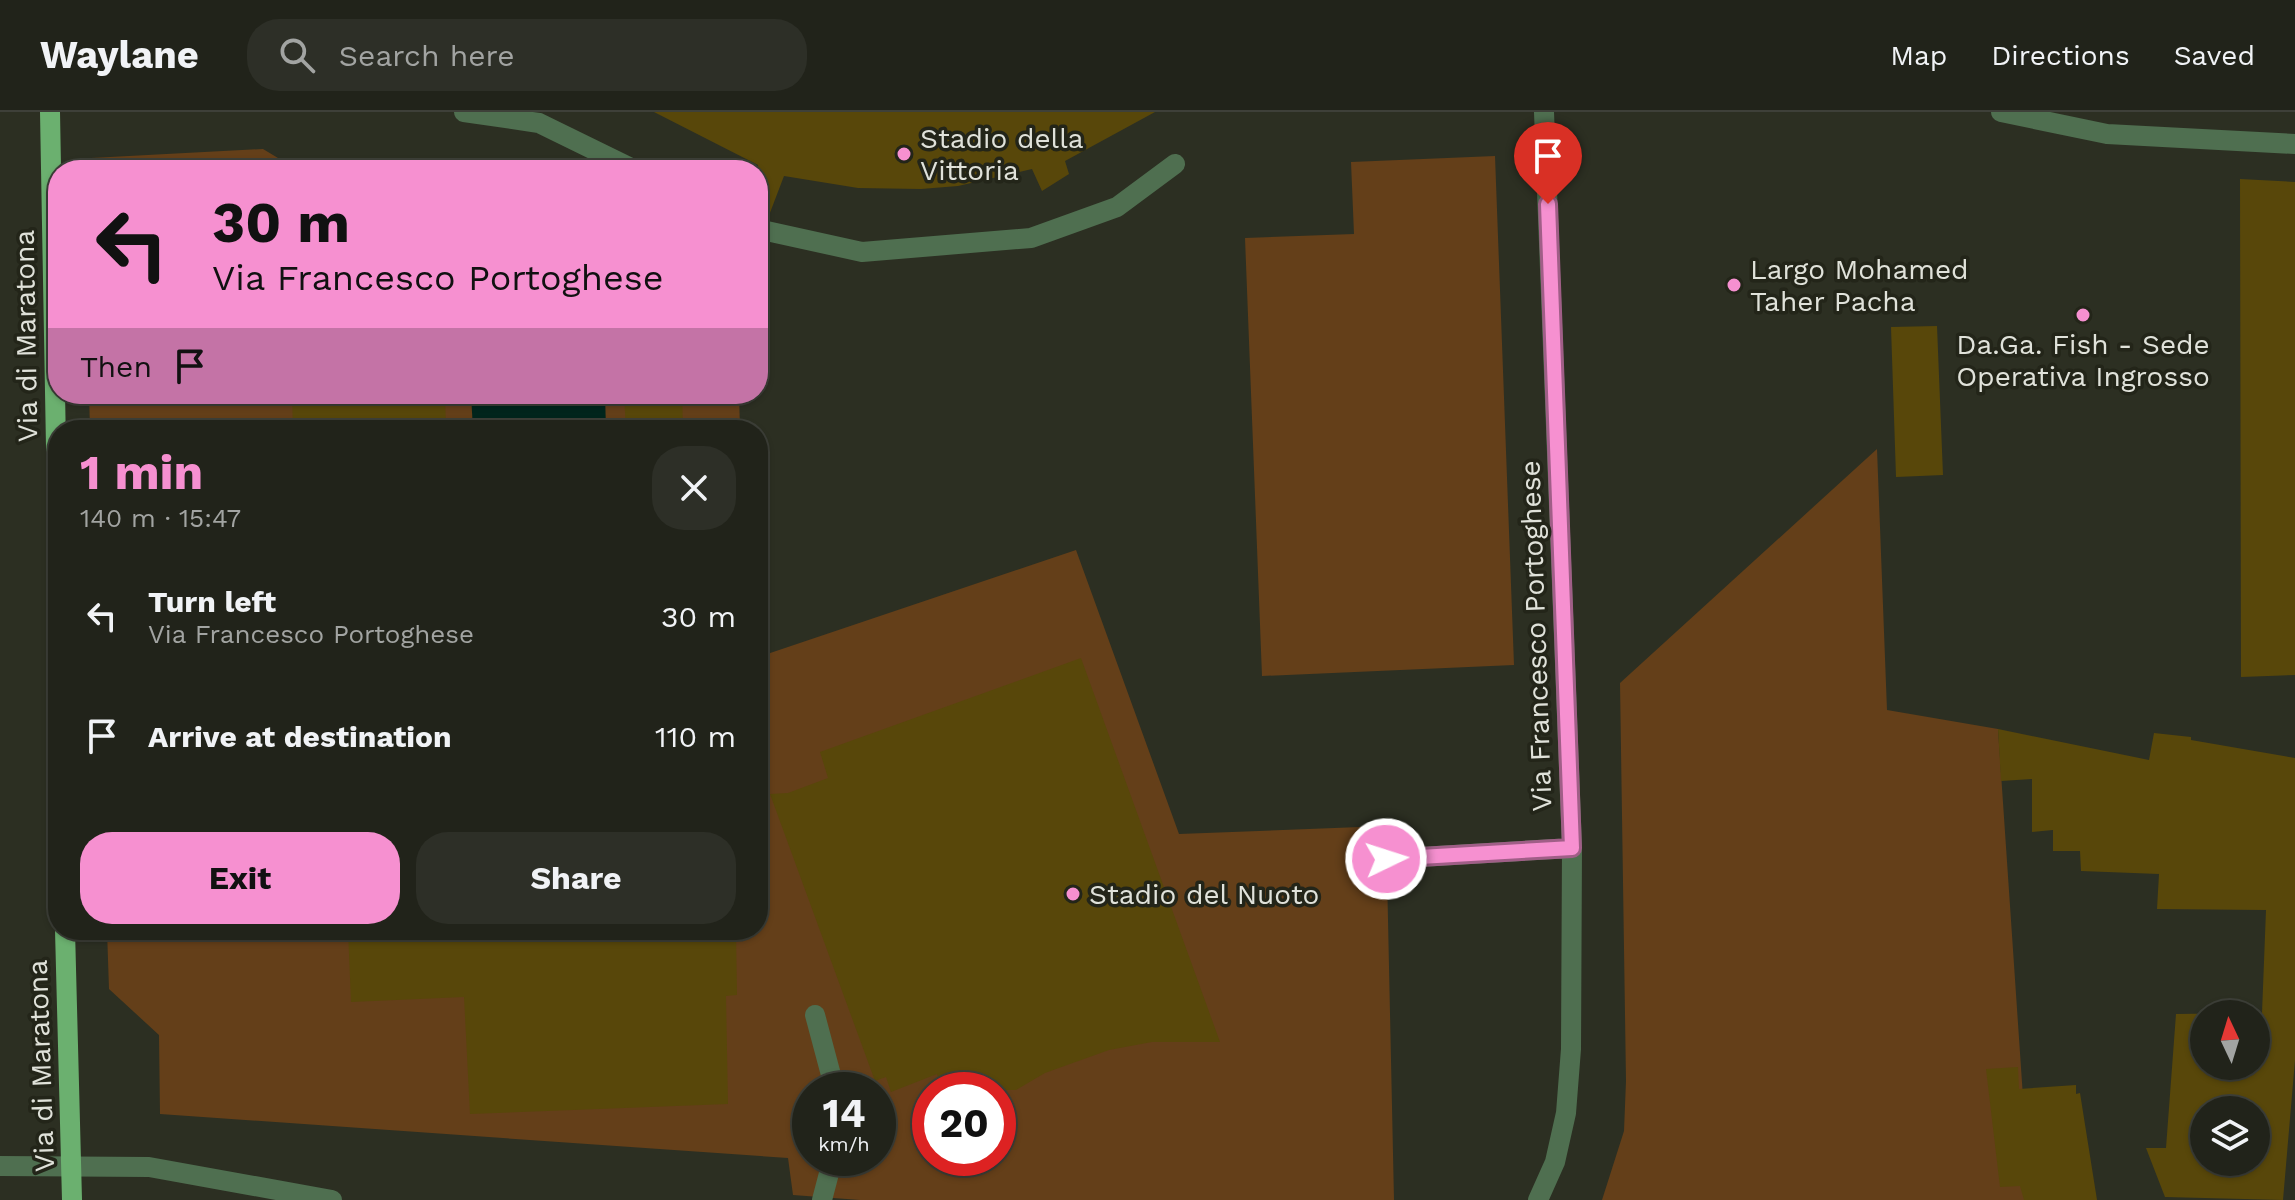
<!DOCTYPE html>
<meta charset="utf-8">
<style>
:root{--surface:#21231a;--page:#2d2f27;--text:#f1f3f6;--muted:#a2a4a2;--line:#3e4039;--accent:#f690d0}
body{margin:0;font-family:"Work Sans",sans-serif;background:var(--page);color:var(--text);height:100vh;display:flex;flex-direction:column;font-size:30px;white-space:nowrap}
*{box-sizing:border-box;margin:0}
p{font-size:26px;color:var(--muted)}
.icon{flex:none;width:44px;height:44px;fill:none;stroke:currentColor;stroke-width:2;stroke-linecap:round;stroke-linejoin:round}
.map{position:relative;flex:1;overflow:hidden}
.sheet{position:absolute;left:48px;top:308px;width:720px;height:520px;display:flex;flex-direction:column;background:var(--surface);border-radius:32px;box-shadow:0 2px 6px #0004,0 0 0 2px var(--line)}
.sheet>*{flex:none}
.top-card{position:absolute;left:48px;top:48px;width:720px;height:244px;border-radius:32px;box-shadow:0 2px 6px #0004,0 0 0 2px var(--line);background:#f690d0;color:#111;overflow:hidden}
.needle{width:52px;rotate:356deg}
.tools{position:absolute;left:2190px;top:888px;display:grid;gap:16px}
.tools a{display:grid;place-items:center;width:80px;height:80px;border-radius:50%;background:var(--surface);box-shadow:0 2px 6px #0004,0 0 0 2px var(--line);font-size:40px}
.speed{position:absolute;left:792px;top:960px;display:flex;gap:16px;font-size:40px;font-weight:700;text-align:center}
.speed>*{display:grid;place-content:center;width:104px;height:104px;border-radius:50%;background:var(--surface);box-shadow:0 2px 6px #0004,0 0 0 2px var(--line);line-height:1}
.speed small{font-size:20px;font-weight:400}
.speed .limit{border:12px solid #d22;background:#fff;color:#111}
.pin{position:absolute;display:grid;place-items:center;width:68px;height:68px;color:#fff;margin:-82px -34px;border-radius:50% 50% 50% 0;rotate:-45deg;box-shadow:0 0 8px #0007}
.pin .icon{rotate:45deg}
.me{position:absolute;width:88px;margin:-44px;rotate:86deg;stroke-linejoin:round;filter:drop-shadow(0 0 6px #0008)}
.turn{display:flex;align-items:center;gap:28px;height:168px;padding:0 32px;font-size:36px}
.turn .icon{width:104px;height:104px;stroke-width:2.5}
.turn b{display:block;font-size:56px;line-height:68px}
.then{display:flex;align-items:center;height:76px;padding:0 32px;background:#0003;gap:16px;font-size:30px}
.round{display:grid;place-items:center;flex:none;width:84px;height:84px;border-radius:32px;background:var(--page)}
.head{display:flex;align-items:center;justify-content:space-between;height:136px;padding:0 32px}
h1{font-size:48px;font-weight:700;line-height:60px;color:var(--accent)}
.action{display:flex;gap:16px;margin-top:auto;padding:16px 32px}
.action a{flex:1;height:92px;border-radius:32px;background:var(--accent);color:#111;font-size:32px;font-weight:700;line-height:92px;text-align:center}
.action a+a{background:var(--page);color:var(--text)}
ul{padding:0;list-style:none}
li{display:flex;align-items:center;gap:24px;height:120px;padding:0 32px}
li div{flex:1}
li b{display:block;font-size:30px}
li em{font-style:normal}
header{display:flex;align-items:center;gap:48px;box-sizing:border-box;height:112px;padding:0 40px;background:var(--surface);border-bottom:2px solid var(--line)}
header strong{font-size:38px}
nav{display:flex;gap:44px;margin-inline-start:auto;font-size:28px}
.search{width:560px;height:72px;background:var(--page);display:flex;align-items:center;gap:20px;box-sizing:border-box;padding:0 28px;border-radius:32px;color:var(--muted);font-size:30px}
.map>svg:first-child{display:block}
</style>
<header>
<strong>Waylane</strong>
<div class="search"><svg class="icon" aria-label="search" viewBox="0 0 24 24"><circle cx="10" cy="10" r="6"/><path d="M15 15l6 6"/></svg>Search here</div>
<nav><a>Map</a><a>Directions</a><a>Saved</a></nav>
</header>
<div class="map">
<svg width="2295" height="1088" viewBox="0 0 2295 1088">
<rect width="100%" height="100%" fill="#2c2f22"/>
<path fill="#643f19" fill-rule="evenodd" d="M 263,37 L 298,58 L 86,58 L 91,46 Z
M 1495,44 L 1514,553 L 1262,564 L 1245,126 L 1354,122 L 1351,50 Z
M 89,282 L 739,282 L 740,318 L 90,318 Z
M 1877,337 L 1887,598 L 1998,617 L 2030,1088 L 1602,1088 L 1624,1019 L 1626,969 L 1620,571 Z
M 1076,438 L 1179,722 L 1386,714 L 1394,1088 L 860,1088 L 793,1083 L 788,1046 L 160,1002 L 159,923 L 109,877 L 107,818 L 758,818 L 758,545 ZM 810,978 L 878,978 L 878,1046 L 810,1046 ZM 930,978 L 998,978 L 998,1046 L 930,1046 Z"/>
<path fill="#00251c" d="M 471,282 L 605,282 L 606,318 L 473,318 Z"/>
<path fill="#58470a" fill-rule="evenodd" d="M 654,0 L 1155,0 L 1065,49 L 1069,62 L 1042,79 L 1032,57 L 958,74 L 921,77 L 858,76 L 784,64 L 768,106 L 758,104 L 758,53 Z
M 2240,67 L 2295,70 L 2295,563 L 2241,565 Z
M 1937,214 L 1943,363 L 1896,365 L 1891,215 Z
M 292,282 L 445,282 L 446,318 L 293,318 Z
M 624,282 L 682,282 L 683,318 L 626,318 Z
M 1081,546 L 1220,930 L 1152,930 L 1109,938 L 1045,961 L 1016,978 L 942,978 L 937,962 L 891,980 L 886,965 L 875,969 L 770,682 L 788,681 L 828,666 L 820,640 Z
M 1998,617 L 2149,648 L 2154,621 L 2191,625 L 2191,628 L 2295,646 L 2295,948 L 2283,1088 L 2165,1085 L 2146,1036 L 2166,1036 L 2176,902 L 2262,901 L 2266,798 L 2157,797 L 2159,762 L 2081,759 L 2080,739 L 2053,739 L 2053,718 L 2032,720 L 2032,667 L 2001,669 ZM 2204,902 L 2256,902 L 2256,954 L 2204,954 ZM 2204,998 L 2256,998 L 2256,1050 L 2204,1050 Z
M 348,818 L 736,818 L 737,883 L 726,884 L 728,992 L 470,1002 L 464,885 L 351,890 Z
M 2018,955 L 2019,977 L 2076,973 L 2076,982 L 2080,981 L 2097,1088 L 2024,1088 L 2020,1074 L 2000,1075 L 1986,957 Z"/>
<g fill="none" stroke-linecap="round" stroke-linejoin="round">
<path stroke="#4f6f50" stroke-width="20" d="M 464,0 L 539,11 L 635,58
M 2001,0 L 2107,22 L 2295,32
M 758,117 L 862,140 L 1031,126 L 1117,95 L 1175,52
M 1386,747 L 1572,736
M 815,903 L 835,978
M 0,1054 L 149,1055 L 332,1088
M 822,1088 L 833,1046
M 1538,1088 L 1555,1050 L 1566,1001 L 1571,937 L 1572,736 L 1544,0"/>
<path stroke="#6bb06f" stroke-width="20" d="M 50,0 L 58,447
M 65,818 L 72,1088"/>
</g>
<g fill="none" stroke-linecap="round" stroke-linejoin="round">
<g stroke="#a05e87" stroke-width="20">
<path id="route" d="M 1386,747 L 1572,736 L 1548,92"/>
</g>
<use href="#route" stroke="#f690d0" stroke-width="14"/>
</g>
<g fill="#f690d0" stroke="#232519" stroke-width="3">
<circle cx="904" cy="42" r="8"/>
<circle cx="1734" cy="173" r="8"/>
<circle cx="2083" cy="203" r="8"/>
<circle cx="1073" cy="782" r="8"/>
</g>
<g text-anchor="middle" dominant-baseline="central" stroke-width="7" stroke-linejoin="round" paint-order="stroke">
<g font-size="28" fill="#e0e2da" stroke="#232519" text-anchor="start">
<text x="920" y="26">Stadio della<tspan x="920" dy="32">Vittoria</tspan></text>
<text x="1750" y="157">Largo Mohamed<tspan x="1750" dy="32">Taher Pacha</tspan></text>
<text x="2083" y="232" text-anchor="middle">Da.Ga. Fish - Sede<tspan x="2083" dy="32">Operativa Ingrosso</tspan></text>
<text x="1089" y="782">Stadio del Nuoto</text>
</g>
<g font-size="28" fill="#e0e2da" stroke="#232519">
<text transform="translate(26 224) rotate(-91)">Via di Maratona</text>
<text transform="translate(1536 524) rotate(-92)">Via Francesco Portoghese</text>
<text transform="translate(41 954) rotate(-92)">Via di Maratona</text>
</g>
</g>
</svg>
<div class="tools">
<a><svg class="needle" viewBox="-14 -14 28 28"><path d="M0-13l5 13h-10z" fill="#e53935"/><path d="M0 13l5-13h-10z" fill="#a2a4a2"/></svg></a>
<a><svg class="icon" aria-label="layers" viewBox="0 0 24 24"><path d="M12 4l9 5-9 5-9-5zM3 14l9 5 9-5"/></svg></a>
</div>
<div class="speed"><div>14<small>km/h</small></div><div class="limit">20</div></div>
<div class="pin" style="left:1548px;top:92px;background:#d93025"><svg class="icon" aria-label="arrive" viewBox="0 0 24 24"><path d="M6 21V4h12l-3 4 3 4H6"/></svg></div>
<svg class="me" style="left:1386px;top:747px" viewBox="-20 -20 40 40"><circle r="17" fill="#f690d0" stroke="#fff" stroke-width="3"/><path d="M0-11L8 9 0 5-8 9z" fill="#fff"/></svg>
<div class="top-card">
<div class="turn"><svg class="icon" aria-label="left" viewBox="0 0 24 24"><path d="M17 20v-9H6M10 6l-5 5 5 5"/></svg><div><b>30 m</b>Via Francesco Portoghese</div></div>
<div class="then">Then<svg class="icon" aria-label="arrive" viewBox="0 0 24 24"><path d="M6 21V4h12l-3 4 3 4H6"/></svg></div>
</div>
<section class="sheet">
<div class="head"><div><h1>1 min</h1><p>140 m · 15:47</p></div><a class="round"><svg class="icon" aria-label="close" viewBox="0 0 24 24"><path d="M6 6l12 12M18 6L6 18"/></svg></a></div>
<ul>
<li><svg class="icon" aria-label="left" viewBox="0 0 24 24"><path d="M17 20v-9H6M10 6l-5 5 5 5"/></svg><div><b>Turn left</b><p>Via Francesco Portoghese</p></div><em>30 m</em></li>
<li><svg class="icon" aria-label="arrive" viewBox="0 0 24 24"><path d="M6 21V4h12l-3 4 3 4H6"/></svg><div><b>Arrive at destination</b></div><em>110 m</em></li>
</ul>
<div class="action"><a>Exit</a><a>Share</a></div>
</section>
</div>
